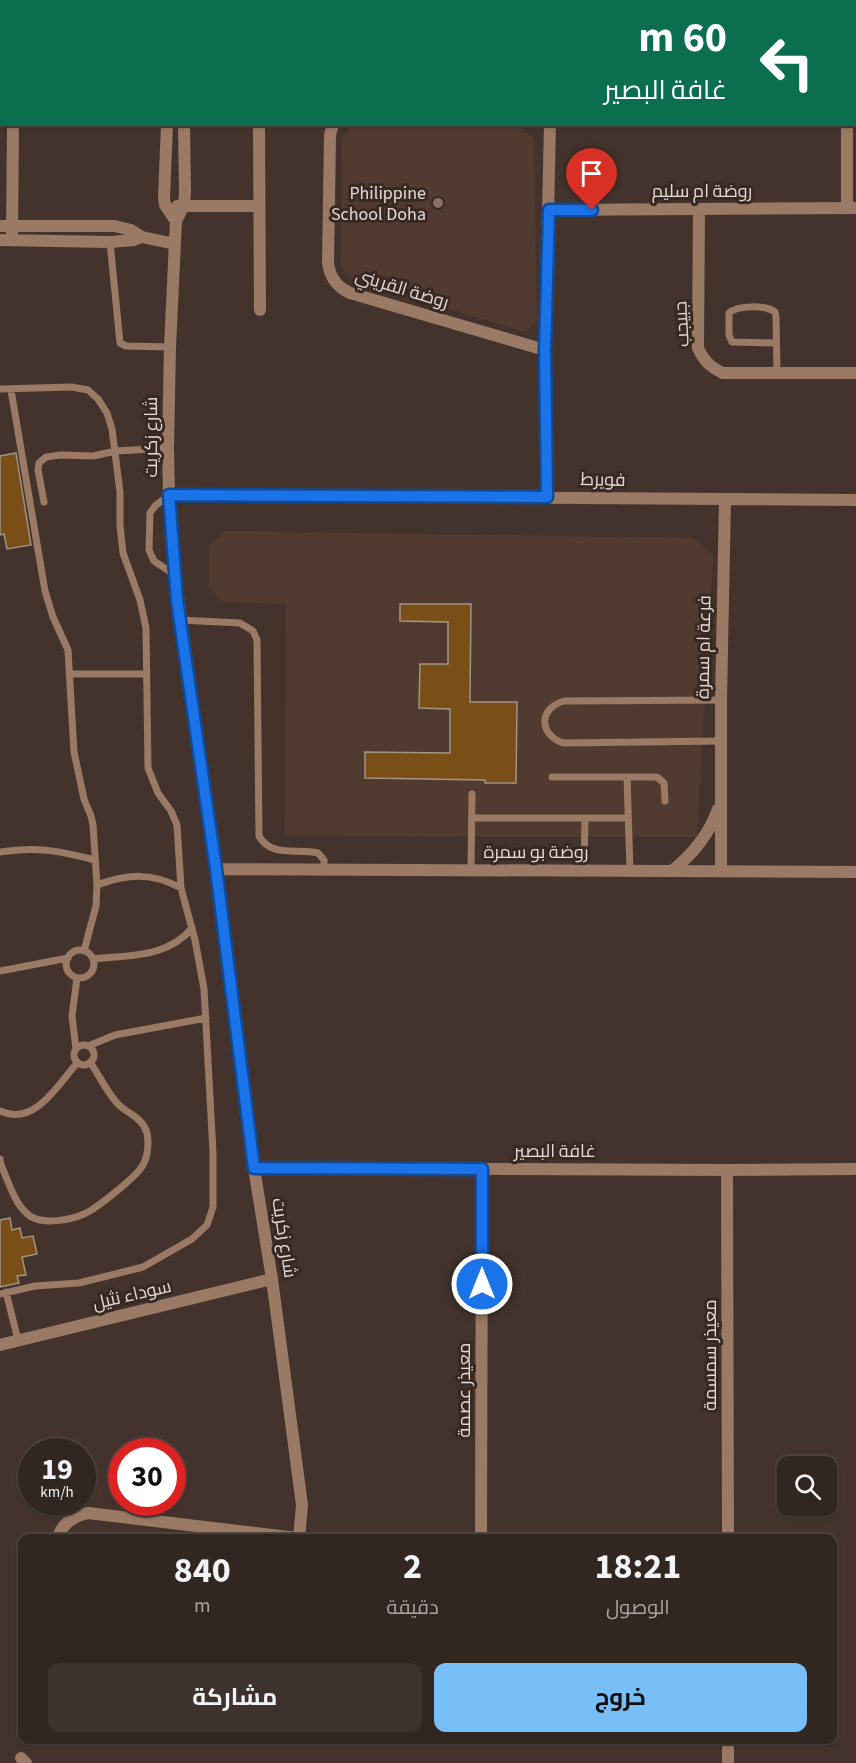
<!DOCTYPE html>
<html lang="ar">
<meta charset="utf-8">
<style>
:root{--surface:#322621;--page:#3d322e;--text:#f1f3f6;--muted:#a8a5a5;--line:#4d433f;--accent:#78bff7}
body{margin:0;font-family:"Source Sans 3",Cairo,sans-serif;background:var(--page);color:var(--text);direction:rtl;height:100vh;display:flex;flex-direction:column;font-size:22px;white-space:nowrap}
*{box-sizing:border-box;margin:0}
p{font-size:20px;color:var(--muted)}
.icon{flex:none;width:33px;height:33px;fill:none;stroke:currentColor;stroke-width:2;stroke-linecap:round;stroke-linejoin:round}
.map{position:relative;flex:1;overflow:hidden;direction:ltr}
.sheet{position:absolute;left:18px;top:1534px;width:819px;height:210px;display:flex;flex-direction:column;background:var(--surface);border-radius:12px;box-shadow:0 2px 4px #0004,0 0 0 2px var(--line);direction:rtl}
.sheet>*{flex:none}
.banner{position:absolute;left:0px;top:0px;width:856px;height:126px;box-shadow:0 2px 4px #0004,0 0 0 2px var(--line);direction:rtl;background:#0b6e4f;color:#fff;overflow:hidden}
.controls{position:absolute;left:777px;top:1456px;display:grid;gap:12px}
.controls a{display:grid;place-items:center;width:60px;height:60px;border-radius:12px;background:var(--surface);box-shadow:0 2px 4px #0004,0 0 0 2px var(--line);font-size:30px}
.speed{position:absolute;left:18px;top:1438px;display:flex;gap:12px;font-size:30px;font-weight:700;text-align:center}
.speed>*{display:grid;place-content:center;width:78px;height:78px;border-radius:50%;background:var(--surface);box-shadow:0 2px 4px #0004,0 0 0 2px var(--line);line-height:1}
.speed small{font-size:15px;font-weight:400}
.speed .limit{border:9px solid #d22;background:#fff;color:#111}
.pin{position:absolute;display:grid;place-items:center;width:51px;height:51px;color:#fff;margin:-62px -26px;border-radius:50% 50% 50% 0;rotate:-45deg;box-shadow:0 0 6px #0007}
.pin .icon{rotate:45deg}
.me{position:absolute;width:66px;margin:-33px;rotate:0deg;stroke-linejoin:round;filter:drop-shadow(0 0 4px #0008)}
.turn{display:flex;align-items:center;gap:21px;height:126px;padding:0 30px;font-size:27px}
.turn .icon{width:78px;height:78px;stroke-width:2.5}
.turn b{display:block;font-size:42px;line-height:51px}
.eta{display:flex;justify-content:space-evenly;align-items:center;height:102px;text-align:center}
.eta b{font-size:36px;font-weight:700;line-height:42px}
.cta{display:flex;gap:12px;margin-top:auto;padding:12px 30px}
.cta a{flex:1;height:69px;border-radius:12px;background:var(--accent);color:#111;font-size:24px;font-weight:700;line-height:69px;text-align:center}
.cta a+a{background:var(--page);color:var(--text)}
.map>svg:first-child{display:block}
</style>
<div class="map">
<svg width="856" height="1763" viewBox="0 0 856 1763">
<rect width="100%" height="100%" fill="#43332c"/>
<path fill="#513b30" d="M 518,125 L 534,139 L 537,322 L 524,332 L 349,278 L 341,267 L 342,139 L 352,126 Z
M 224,531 L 693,538 L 713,555 L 697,837 L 285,836 L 286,604 L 223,602 L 209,587 L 209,548 Z"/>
<path fill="#7a4f17" stroke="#a19385" stroke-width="1.5" d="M 16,453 L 31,545 L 7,549 L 4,534 L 0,535 L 0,456 Z
M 400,604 L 471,604 L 470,702 L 517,702 L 516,783 L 485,783 L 485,780 L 365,778 L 365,752 L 450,753 L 450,709 L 419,708 L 420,664 L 448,664 L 448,622 L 400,621 Z
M 10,1218 L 12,1230 L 20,1228 L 22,1238 L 33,1236 L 37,1254 L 22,1257 L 26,1275 L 17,1276 L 19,1283 L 0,1287 L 0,1220 Z"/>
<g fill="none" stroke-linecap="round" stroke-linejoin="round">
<path stroke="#9a7a64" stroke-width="7" d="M 110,242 L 120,343 L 126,346 L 170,347
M 776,343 L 732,342 L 729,335 L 729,313 C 738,305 766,305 775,312 L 776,316 L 777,373
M 0,389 L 72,387 L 88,390 L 98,399 L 107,413 L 112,429 L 120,492 L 120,526 L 123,553 L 140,600 L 146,628 L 148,768 L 158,793 L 171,811 L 177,825 L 181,888 L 195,940 L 204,989 L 213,1152 L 213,1207 L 207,1225 L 192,1239 L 143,1267 L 79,1283 L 35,1286 L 0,1294
M 11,390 L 45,591 L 53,617 L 68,650 L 74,752 L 84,799 L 91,816 L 93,825 L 97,885 L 96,906 L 84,951
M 169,495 L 155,506 L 150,513 L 149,550 L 154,561 L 175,575
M 44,502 L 38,470 L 39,463 L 46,457 L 61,455 L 93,456 L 116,451 L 168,448
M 180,620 L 240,623 L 253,631 L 257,640 L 259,836 C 271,858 297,848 318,853 L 324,860 L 324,869
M 69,674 L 146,674
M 721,700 L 564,701 C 539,708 538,734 563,743 L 721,741
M 552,777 L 657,777 L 664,783 L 665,801
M 627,777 L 630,870
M 472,818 L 628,818
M 0,852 C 35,846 60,851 95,860
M 471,869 L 472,794
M 584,870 L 585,818
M 97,885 C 128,874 151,872 181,888
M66 964a14 14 0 1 1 28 0a14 14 0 1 1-28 0Z
M 93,959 C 128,955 168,958 192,928
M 0,971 L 68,958
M74 1055a10 10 0 1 1 20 0a10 10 0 1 1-20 0Z
M 88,1046 L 115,1035 L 206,1018
M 76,1049 L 72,1016 L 77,978
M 0,1111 C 34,1127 58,1085 77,1063
M 0,1159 L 1,1165 C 8,1180 15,1206 30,1216 C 44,1225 70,1220 84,1214 C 96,1209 133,1179 141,1168 C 148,1159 149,1144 147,1133 C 143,1118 128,1114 118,1104 C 108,1094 99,1075 90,1062
M 6,1292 L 18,1340"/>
<path stroke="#9a7a64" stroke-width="12" d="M 13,0 L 14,2
M 173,2 L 173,0
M 551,2 L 551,0
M 700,2 L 700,0
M 848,2 L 848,0
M 0,65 L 2,65
M 167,124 L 164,198 L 165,205 L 176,221
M 184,124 L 185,192 L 184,205 L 176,221 L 170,347 L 168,448 L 169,495 L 175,575 L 216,869 L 254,1168 L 272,1279 L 302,1505 L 299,1538
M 333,124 L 330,135 L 328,263 C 330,278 337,287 350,293 L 545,350
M 259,128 L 260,310
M 177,206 L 259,206
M 847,208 L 847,124
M 699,209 L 698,348 C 704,361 710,367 723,373 L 856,373
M 549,210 L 856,208
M 0,226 L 115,226 L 131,230 L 142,237 L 175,244
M 12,234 L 13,124
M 0,240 L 110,242 L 134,240 L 142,237
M 169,495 L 856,500
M 547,497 L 545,350 L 550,124
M 216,869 L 856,872
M 672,871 C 693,854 709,835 718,809
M 721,871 L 721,700 L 725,499
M 254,1168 L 727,1170 L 856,1169
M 727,1170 L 728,1539
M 0,1345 L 272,1279
M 57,1539 C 62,1524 72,1516 88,1513 L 305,1539
M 481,1539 L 482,1169
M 21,1758 L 26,1763
M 728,1763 L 728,1740"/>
</g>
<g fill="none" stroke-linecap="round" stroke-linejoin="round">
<g stroke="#114b97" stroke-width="15">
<path id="route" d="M 482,1284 L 482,1169 L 254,1168 L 216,869 L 177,600 L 169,495 L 547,497 L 545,350 L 549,210 L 592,210"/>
</g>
<use href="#route" stroke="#1a73e8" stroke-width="10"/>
</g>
<circle fill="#8d6e63" stroke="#382922" stroke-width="2" cx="438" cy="203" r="6"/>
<g text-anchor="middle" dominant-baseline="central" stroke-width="6" stroke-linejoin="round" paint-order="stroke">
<g font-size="18" fill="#e4d9d5" stroke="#382922">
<text x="702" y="191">روضة ام سليم</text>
<text transform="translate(402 289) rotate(17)">روضة القريني</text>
<text transform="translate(682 324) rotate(-93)">جبيجب</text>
<text transform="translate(151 437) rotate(-90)">شارع زكريت</text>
<text transform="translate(603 480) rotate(1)">فويرط</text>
<text transform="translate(704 647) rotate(-89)">فرعة ام سمرة</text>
<text x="536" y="852">روضة بو سمرة</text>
<text x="555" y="1151">غافة البصير</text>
<text transform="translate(284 1238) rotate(81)">شارع زكريت</text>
<text transform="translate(132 1295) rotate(-13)">سوداء نثيل</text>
<text transform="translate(710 1355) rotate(-90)">معيذر سمسمة</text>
<text transform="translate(464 1390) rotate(-90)">معيذر عصمة</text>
</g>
<g font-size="18" fill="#e4d9d5" stroke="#382922" text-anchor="end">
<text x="426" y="193">Philippine<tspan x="426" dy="21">School Doha</tspan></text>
</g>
</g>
</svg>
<div class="controls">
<a><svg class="icon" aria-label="search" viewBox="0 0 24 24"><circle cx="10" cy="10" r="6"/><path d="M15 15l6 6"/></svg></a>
</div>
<div class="speed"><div>19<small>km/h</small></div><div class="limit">30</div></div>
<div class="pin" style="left:592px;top:210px;background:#d93025"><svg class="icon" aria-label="arrive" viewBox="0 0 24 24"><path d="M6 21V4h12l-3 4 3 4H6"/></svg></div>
<svg class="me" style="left:482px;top:1284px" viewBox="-20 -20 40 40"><circle r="17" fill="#1a73e8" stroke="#fff" stroke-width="3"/><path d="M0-11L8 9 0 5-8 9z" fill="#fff"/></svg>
<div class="banner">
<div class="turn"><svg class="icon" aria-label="left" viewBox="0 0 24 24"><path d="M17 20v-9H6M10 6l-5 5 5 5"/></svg><div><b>60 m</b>غافة البصير</div></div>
</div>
<section class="sheet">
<div class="eta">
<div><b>18:21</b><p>الوصول</p></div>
<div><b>2</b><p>دقيقة</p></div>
<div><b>840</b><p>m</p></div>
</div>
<div class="cta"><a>خروج</a><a>مشاركة</a></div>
</section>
</div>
